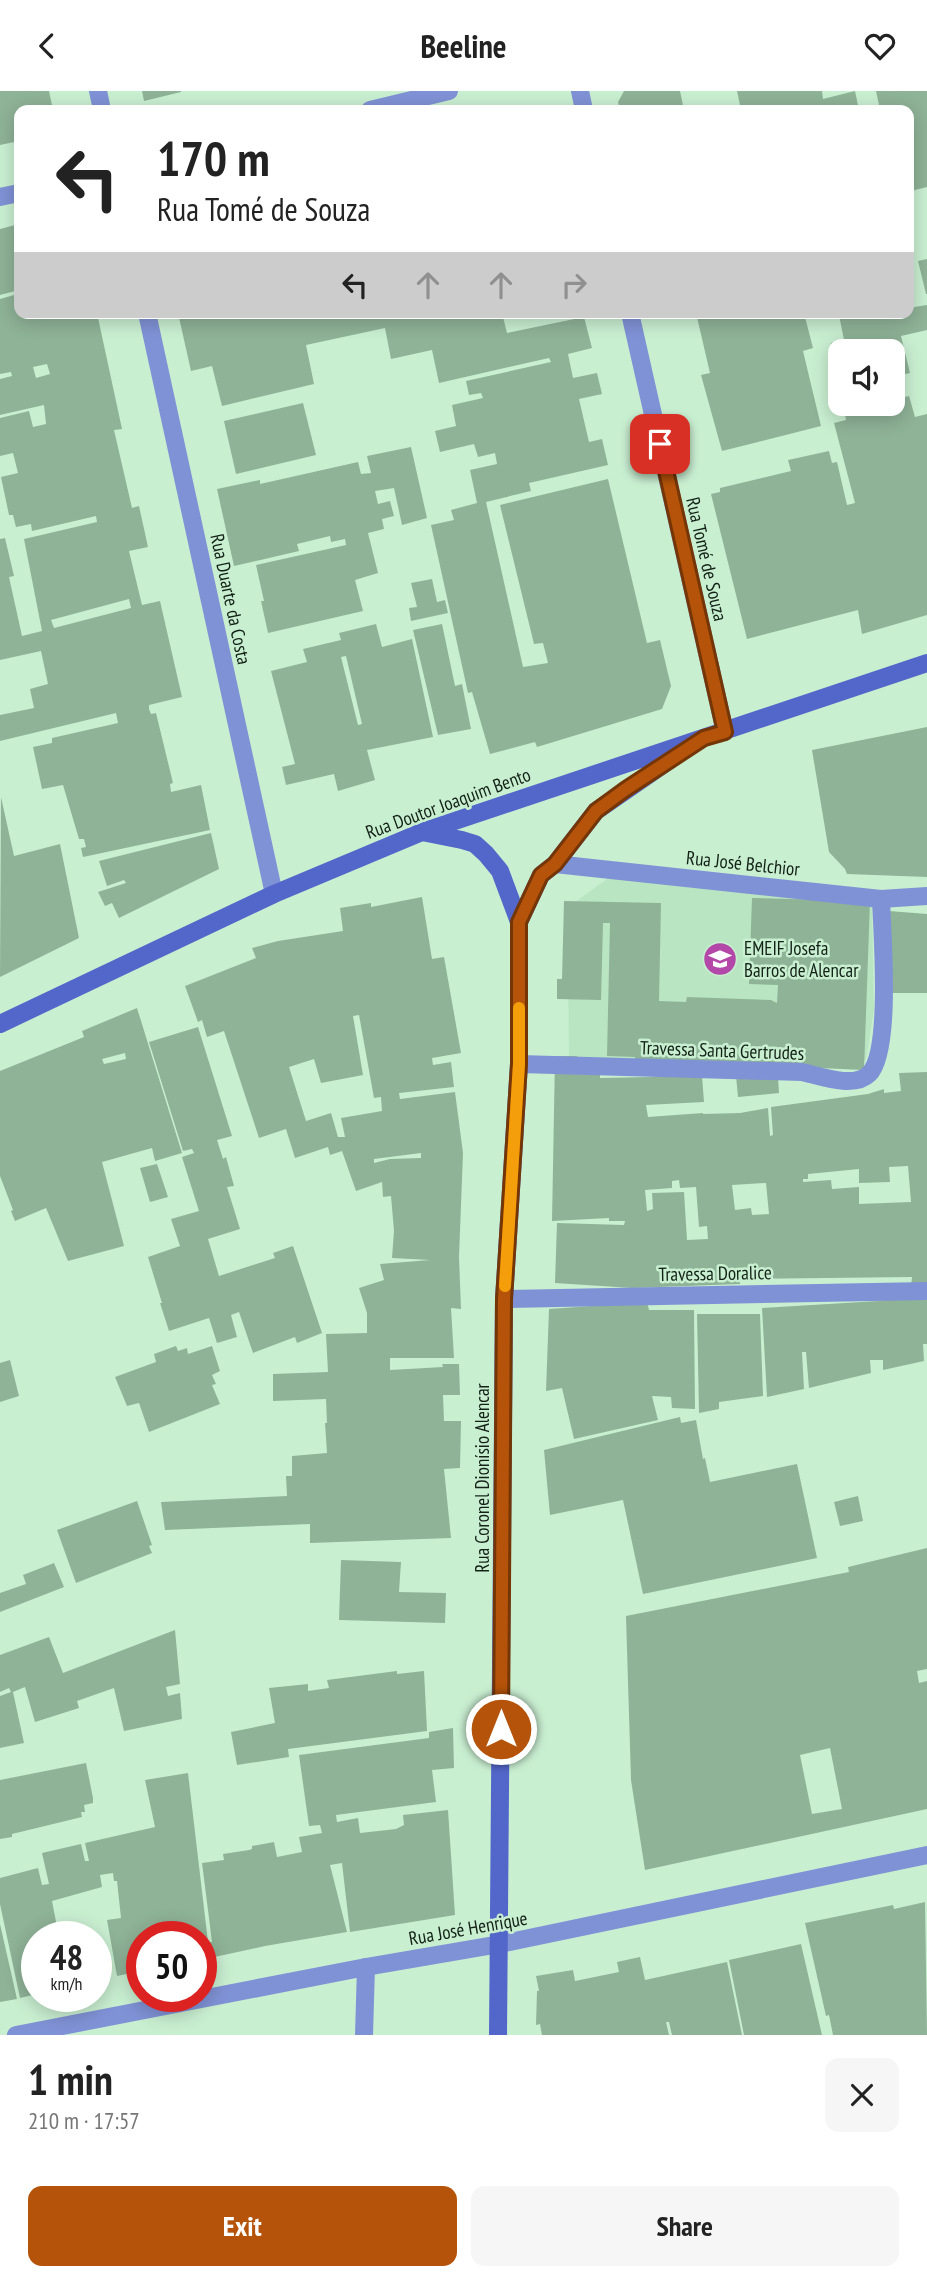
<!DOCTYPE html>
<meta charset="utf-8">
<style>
:root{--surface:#fff;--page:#f6f6f6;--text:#222;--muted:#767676;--accent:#b45309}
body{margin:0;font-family:"PT Sans Narrow",sans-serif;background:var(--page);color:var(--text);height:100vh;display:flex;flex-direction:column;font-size:26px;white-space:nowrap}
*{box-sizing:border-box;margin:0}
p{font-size:23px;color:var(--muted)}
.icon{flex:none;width:38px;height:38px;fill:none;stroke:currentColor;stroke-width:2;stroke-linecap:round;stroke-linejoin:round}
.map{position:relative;height:1944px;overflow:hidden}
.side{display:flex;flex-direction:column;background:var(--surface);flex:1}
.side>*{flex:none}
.guide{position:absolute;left:14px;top:14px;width:900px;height:214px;border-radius:14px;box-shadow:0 4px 18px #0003;background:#fff;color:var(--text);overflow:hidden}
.tools{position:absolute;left:828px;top:248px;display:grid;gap:14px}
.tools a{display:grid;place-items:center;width:77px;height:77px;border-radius:14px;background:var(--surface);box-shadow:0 4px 18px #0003;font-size:35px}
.speed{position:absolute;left:21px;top:1830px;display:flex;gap:14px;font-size:35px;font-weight:700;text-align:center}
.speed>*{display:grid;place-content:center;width:91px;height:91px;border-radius:50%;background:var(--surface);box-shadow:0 4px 18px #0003;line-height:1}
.speed small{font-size:18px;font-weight:400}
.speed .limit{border:10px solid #d22;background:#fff;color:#111}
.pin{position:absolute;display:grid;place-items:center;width:60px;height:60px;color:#fff;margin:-30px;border-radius:14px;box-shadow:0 4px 10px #0006}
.me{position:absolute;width:77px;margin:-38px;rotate:0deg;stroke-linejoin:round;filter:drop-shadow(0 0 5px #0008)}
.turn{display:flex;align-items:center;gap:24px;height:147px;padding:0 28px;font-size:32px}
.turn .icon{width:91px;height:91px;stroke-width:2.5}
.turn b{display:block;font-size:49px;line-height:60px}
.lanes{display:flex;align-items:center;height:66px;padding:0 28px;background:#0003;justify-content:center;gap:35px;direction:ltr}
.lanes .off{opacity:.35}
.round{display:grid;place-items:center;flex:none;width:74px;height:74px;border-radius:14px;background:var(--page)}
.headline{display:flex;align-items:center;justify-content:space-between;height:119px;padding:0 28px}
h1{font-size:42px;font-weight:800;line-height:52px}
.action{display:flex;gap:14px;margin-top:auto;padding:14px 28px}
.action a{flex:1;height:80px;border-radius:14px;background:var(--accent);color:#fff;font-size:28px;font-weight:800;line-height:80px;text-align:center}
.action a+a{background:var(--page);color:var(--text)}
header{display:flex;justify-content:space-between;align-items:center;height:91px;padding:0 28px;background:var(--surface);font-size:32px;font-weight:800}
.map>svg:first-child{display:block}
</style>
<header><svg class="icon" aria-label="back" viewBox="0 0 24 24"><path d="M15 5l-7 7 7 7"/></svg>Beeline<svg class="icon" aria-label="heart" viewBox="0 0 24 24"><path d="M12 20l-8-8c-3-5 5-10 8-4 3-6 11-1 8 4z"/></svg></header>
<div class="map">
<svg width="927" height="1944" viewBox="0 0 927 1944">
<rect width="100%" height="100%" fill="#c9efd1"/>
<path fill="#b9e5c2" d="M 611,785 L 872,813 L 874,919 L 866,969 L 833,975 L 569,966 L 567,817 Z"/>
<path fill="#8fb397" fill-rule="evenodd" d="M 0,0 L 49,0 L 53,19 L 19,19 L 19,50 L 0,54 Z
M 142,0 L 181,0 L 181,1 L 144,10 Z
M 624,0 L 680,0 L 684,19 L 620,19 L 618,11 Z
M 737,0 L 822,0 L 823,8 L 855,0 L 859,19 L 741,19 Z
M 876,0 L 927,0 L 927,96 L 911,100 L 908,88 L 908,19 L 860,19 L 879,14 Z
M 19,133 L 19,199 L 0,204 L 0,138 Z
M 927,168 L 927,203 L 926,203 L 918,170 Z
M 14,204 L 15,206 L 19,205 L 19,222 L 53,222 L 54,227 L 74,222 L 97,222 L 122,338 L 114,339 L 132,417 L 139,415 L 148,456 L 129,460 L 142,514 L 160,510 L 182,606 L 149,614 L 149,618 L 151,623 L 156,622 L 173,692 L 170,693 L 171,701 L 201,694 L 210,739 L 83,766 L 81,757 L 86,756 L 84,748 L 79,748 L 63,694 L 42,698 L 33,656 L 52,652 L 52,647 L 118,632 L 116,622 L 0,650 L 0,624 L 34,617 L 30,598 L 48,593 L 41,560 L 0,569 L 0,448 L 5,447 L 14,485 L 9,486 L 22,545 L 42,540 L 24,448 L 97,431 L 96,425 L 32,440 L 31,433 L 16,436 L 13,424 L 9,424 L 1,386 L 18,382 L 13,362 L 0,365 L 0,327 L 29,320 L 33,336 L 46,333 L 44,314 L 0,324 L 0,288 L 12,285 L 11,281 L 0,283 L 0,208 ZM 47,273 L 50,283 L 36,287 L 33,276 ZM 129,508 L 131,517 L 54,537 L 51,529 Z
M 927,214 L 927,239 L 901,245 L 910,282 L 892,286 L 892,261 L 840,261 L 839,291 L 831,252 L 844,249 L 839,224 L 844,222 L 908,222 L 908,217 Z
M 178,222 L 314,222 L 314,225 L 324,222 L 502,222 L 507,242 L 584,226 L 592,257 L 568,263 L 573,287 L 597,282 L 602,303 L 579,308 L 589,351 L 602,348 L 608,374 L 529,392 L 531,400 L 486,411 L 523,576 L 548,572 L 543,552 L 534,553 L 500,414 L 608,388 L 647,552 L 660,549 L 671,595 L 662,618 L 537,656 L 535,651 L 490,663 L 472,601 L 468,602 L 431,434 L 454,429 L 451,419 L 477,412 L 470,379 L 497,373 L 495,362 L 478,366 L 474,353 L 440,361 L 435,340 L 456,335 L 452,314 L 483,307 L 481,302 L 469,304 L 466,290 L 551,271 L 549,267 L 439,292 L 432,259 L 391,268 L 385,237 L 306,254 L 314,293 L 222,315 L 212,275 L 191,280 Z
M 696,222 L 804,222 L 813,257 L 803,260 L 821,335 L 722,360 L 701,284 L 710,282 Z
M 909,305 L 915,326 L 927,323 L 927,524 L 862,543 L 858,519 L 747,548 L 711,403 L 720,401 L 720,397 L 791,380 L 788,369 L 829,360 L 832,372 L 837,371 L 847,414 L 855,412 L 834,332 L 846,329 L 843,313 L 892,313 L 892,309 Z
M 303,312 L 316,364 L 236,383 L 224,330 Z
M 411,356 L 427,427 L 402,434 L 394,397 L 375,400 L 378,413 L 390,410 L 394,425 L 382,428 L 384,438 L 368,442 L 378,482 L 355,489 L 363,520 L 268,542 L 261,510 L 264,510 L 256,474 L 346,454 L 345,448 L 331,451 L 330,445 L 297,453 L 299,460 L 234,475 L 217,398 L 260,389 L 260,393 L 358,371 L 361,383 L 371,382 L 367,365 Z
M 432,488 L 437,511 L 445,509 L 448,522 L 411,530 L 409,517 L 417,516 L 411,492 Z
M 376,533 L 382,556 L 412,548 L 433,646 L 367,659 L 375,689 L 338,700 L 334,683 L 286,694 L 282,676 L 295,673 L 271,580 L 307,571 L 303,558 L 341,549 L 339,542 ZM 346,565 L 362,633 L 358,634 L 341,566 Z
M 442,533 L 455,595 L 462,593 L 471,638 L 438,644 L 413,539 Z
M 927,636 L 927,786 L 847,783 L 845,778 L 829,761 L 812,659 Z
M 1,706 L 14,765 L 60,753 L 79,847 L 0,886 Z
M 211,742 L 219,778 L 119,827 L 112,812 L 105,815 L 98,801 L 126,792 L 124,789 L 107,795 L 99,770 Z
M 422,806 L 432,868 L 444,866 L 461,962 L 432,967 L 433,974 L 451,971 L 454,996 L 399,1002 L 400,1008 L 455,1001 L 463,1062 L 459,1166 L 461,1218 L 451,1217 L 454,1267 L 390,1267 L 390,1279 L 443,1276 L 442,1273 L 459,1273 L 460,1304 L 443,1304 L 444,1330 L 461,1330 L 460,1377 L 444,1378 L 451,1447 L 310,1452 L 310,1433 L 165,1439 L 161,1411 L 287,1405 L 286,1385 L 292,1385 L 292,1365 L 327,1362 L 325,1332 L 327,1332 L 326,1308 L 273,1310 L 273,1283 L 328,1281 L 326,1243 L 367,1242 L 367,1222 L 359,1197 L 384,1189 L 380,1173 L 430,1169 L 392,1167 L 394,1140 L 391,1105 L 383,1106 L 382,1091 L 356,1100 L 342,1060 L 330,1064 L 328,1056 L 295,1067 L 286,1038 L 259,1047 L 224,940 L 207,946 L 202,929 L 198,931 L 185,895 L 256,867 L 252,857 L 278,850 L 343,840 L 340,817 L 371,812 L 371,816 ZM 359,924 L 374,1007 L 381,1006 L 382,1020 L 341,1027 L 345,1046 L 338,1046 L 331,1022 L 306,1030 L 289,976 L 314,968 L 321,992 L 363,984 L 353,925 ZM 421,1062 L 421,1067 L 390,1068 L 374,1072 L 374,1068 Z
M 752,807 L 870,810 L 864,979 L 635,969 L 635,966 L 607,965 L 610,832 L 603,832 L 601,909 L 557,908 L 557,888 L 562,888 L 564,810 L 661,812 L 659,910 L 686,911 L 687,906 L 771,909 L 777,912 L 778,894 L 749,893 Z
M 889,820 L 927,823 L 927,902 L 889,902 Z
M 137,917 L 182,1062 L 155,1070 L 152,1057 L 102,1071 L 124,1155 L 68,1170 L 46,1117 L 15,1130 L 11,1120 L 13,1119 L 0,1085 L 0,980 L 84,946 L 82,940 ZM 125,962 L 126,968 L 104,973 L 102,968 Z
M 198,936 L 232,1045 L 217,1049 L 223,1068 L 226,1066 L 234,1095 L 227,1096 L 240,1138 L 208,1148 L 219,1185 L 275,1167 L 273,1162 L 293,1155 L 322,1242 L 297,1252 L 295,1246 L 253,1262 L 239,1221 L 231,1224 L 237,1246 L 217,1252 L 209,1227 L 169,1240 L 160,1212 L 162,1212 L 148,1166 L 180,1155 L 171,1128 L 199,1120 L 182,1066 L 194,1062 L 192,1058 L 183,1060 L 149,951 Z
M 555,965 L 577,965 L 577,968 L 600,973 L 600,987 L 702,985 L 704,1011 L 646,1014 L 648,1026 L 703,1022 L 703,1023 L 740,1022 L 768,1017 L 770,1045 L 773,1044 L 771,1016 L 868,1003 L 884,998 L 884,1002 L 901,1000 L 899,982 L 927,981 L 927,1195 L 911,1196 L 912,1186 L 740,1188 L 740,1193 L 632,1197 L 555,1192 L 557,1132 L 624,1134 L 625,1130 L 609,1130 L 609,1127 L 552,1130 ZM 908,1075 L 911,1111 L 859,1113 L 859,1096 L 832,1098 L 831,1089 L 803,1091 L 803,1088 L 808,1088 L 808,1083 L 859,1078 L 859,1092 L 890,1091 L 889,1076 ZM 679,1089 L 680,1097 L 696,1096 L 699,1136 L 707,1135 L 708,1148 L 687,1149 L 684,1101 L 652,1102 L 653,1118 L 647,1120 L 645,1099 L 672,1097 L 672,1090 ZM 766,1092 L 769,1123 L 752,1124 L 751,1117 L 735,1119 L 732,1094 Z
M 736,985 L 778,986 L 779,1002 L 738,1006 Z
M 157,1073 L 168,1106 L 150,1111 L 140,1077 Z
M 927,1204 L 927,1253 L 923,1253 L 924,1270 L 883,1279 L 883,1269 L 870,1269 L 871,1282 L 809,1297 L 806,1261 L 802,1261 L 804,1298 L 767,1306 L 762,1217 L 878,1210 Z
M 647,1211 L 649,1219 L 694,1219 L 695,1318 L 672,1317 L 671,1306 L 652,1305 L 658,1329 L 574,1348 L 562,1297 L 546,1300 L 549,1218 Z
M 697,1223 L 760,1223 L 763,1305 L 719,1311 L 719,1318 L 699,1322 Z
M 176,1255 L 178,1260 L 187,1257 L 188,1263 L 212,1255 L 220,1280 L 212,1284 L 216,1293 L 212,1294 L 220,1313 L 149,1341 L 139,1312 L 127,1315 L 115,1286 L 156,1271 L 154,1263 Z
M 10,1269 L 19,1305 L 0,1311 L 0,1272 Z
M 680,1326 L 681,1332 L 696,1329 L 701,1357 L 703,1368 L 705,1367 L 710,1391 L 797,1373 L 817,1467 L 643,1503 L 623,1409 L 550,1424 L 544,1359 Z
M 858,1405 L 863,1430 L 840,1435 L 834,1411 Z
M 137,1410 L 152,1454 L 149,1455 L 152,1462 L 76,1492 L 57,1439 Z
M 927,1457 L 927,1578 L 917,1580 L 919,1592 L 927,1590 L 927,1718 L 645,1779 L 631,1689 L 626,1525 L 849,1481 L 848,1476 ZM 830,1657 L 842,1718 L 812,1723 L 800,1664 Z
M 341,1469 L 401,1471 L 399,1501 L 446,1502 L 445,1532 L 339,1529 Z
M 54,1472 L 64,1496 L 0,1521 L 0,1502 L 26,1493 L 23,1484 Z
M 175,1539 L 180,1593 L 166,1596 L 168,1605 L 180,1602 L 182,1628 L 124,1640 L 114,1597 L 77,1610 L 79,1617 L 35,1631 L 25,1596 L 13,1601 L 24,1652 L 0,1657 L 0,1605 L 11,1601 L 9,1597 L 0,1601 L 0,1564 L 49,1546 L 63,1582 Z
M 397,1580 L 397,1583 L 424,1580 L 427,1640 L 288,1658 L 289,1666 L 237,1674 L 231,1641 L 275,1632 L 269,1597 L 308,1593 L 308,1600 L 329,1597 L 327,1589 Z
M 453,1637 L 454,1677 L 432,1679 L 436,1711 L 336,1724 L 337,1731 L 358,1727 L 360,1742 L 396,1738 L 404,1734 L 403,1724 L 448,1719 L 455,1824 L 350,1841 L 342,1772 L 330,1774 L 347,1841 L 265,1855 L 210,1867 L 208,1854 L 201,1856 L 201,1846 L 142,1846 L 142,1854 L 132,1855 L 136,1881 L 117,1885 L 107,1829 L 121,1827 L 117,1790 L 114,1790 L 113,1782 L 100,1784 L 102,1796 L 52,1810 L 59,1846 L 37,1846 L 37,1903 L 20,1907 L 0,1813 L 0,1787 L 38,1777 L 42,1794 L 49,1793 L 42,1762 L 81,1753 L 85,1770 L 89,1770 L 85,1752 L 155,1736 L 145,1689 L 188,1682 L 208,1851 L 212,1851 L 202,1772 L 224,1769 L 223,1763 L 249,1759 L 252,1758 L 252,1755 L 274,1751 L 277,1766 L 302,1761 L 299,1746 L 322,1742 L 320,1734 L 309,1735 L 299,1664 L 429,1647 L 429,1641 Z
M 86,1672 L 93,1707 L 93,1712 L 84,1714 L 85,1721 L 81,1721 L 82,1726 L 12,1743 L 12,1746 L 0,1748 L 0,1689 Z
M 925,1811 L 927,1944 L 833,1944 L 829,1924 L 826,1925 L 805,1832 L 893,1814 L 894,1818 Z
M 0,1833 L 17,1908 L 0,1911 Z
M 801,1853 L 822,1944 L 744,1944 L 729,1869 Z
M 640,1866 L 645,1889 L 727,1871 L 742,1944 L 672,1944 L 669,1931 L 666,1931 L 669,1944 L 542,1944 L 540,1933 L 536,1934 L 537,1900 L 539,1900 L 536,1885 L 573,1879 L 575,1890 L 619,1881 L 617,1871 Z"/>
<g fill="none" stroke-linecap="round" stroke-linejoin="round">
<path stroke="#8092d6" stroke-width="18" d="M 555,773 L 881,808 L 927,805
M 364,1944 L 366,1876"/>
<path stroke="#8092d6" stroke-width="18" d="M 98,0 L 102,19
M 580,0 L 584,19
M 370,19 L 449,0
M 0,106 L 19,102
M 147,222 L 274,803
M 630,222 L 725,641
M 519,973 L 802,981 C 820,985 854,998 869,983 C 892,961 882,841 881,808
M 504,1208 L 927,1200
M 16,1944 L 366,1876 L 500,1853 L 927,1764"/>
<path stroke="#5367cb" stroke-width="18" d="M 422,741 L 462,749 L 475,753 L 486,763 L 500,780 L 519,831 L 519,973 L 504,1208 L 498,1944
M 519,831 L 541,784 L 555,773 L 596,720 L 683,660
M 0,933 L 274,803 L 422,741 L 927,572"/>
</g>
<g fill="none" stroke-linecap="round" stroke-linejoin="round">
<g stroke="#753606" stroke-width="18">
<path id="route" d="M 501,1638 L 504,1208 L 519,973 L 519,831 L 541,784 L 555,773 L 596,720 L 626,698 L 704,647 L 725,641 L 660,353"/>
</g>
<use href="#route" stroke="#b45309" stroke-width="12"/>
<path stroke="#f59e0b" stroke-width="12" d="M 505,1195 L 519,973 L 519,917"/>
</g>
<defs>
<g id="school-disc" transform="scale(1.75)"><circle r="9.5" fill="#b348a8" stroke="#c9efd1"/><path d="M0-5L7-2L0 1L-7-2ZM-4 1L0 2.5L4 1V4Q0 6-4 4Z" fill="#fff"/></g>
</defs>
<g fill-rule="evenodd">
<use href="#school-disc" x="720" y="868"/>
</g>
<g text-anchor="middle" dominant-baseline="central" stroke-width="5" stroke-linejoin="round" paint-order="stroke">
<g font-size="19" fill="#132117" stroke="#c9efd1">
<text transform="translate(707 468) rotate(77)">Rua Tomé de Souza</text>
<text transform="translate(231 508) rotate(78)">Rua Duarte da Costa</text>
<text transform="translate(448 712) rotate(-20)">Rua Doutor Joaquim Bento</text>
<text transform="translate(743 772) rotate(6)">Rua José Belchior</text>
<text transform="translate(722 959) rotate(2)">Travessa Santa Gertrudes</text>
<text transform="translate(715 1182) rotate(-1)">Travessa Doralice</text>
<text transform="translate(482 1387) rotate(-90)">Rua Coronel Dionísio Alencar</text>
<text transform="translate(468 1837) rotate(-10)">Rua José Henrique</text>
</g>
<g font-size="19" fill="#132117" stroke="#c9efd1" text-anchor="start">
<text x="744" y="857">EMEIF Josefa<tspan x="744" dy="22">Barros de Alencar</tspan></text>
</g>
</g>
</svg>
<div class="tools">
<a><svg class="icon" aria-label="sound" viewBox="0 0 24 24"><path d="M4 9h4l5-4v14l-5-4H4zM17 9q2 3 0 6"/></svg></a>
</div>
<div class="speed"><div>48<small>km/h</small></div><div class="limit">50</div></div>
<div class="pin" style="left:660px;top:353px;background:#d93025"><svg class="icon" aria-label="arrive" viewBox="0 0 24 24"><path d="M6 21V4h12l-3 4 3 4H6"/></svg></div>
<svg class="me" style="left:501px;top:1638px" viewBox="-20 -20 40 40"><circle r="17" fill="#b45309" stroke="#fff" stroke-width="3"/><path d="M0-11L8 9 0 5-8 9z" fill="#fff"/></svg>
<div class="guide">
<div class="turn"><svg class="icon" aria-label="left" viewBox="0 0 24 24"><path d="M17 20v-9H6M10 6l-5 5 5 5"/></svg><div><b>170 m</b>Rua Tomé de Souza</div></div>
<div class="lanes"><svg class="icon" aria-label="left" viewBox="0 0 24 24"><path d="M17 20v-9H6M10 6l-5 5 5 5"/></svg><svg class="icon off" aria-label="ahead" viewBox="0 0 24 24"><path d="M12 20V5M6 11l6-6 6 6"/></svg><svg class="icon off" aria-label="ahead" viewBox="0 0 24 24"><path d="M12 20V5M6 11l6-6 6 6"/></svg><svg class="icon off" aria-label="right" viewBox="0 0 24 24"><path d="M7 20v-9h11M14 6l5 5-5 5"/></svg></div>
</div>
</div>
<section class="side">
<div class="headline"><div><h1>1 min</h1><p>210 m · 17:57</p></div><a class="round"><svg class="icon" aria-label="close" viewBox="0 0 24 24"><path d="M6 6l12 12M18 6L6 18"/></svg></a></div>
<div class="action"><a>Exit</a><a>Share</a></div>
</section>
